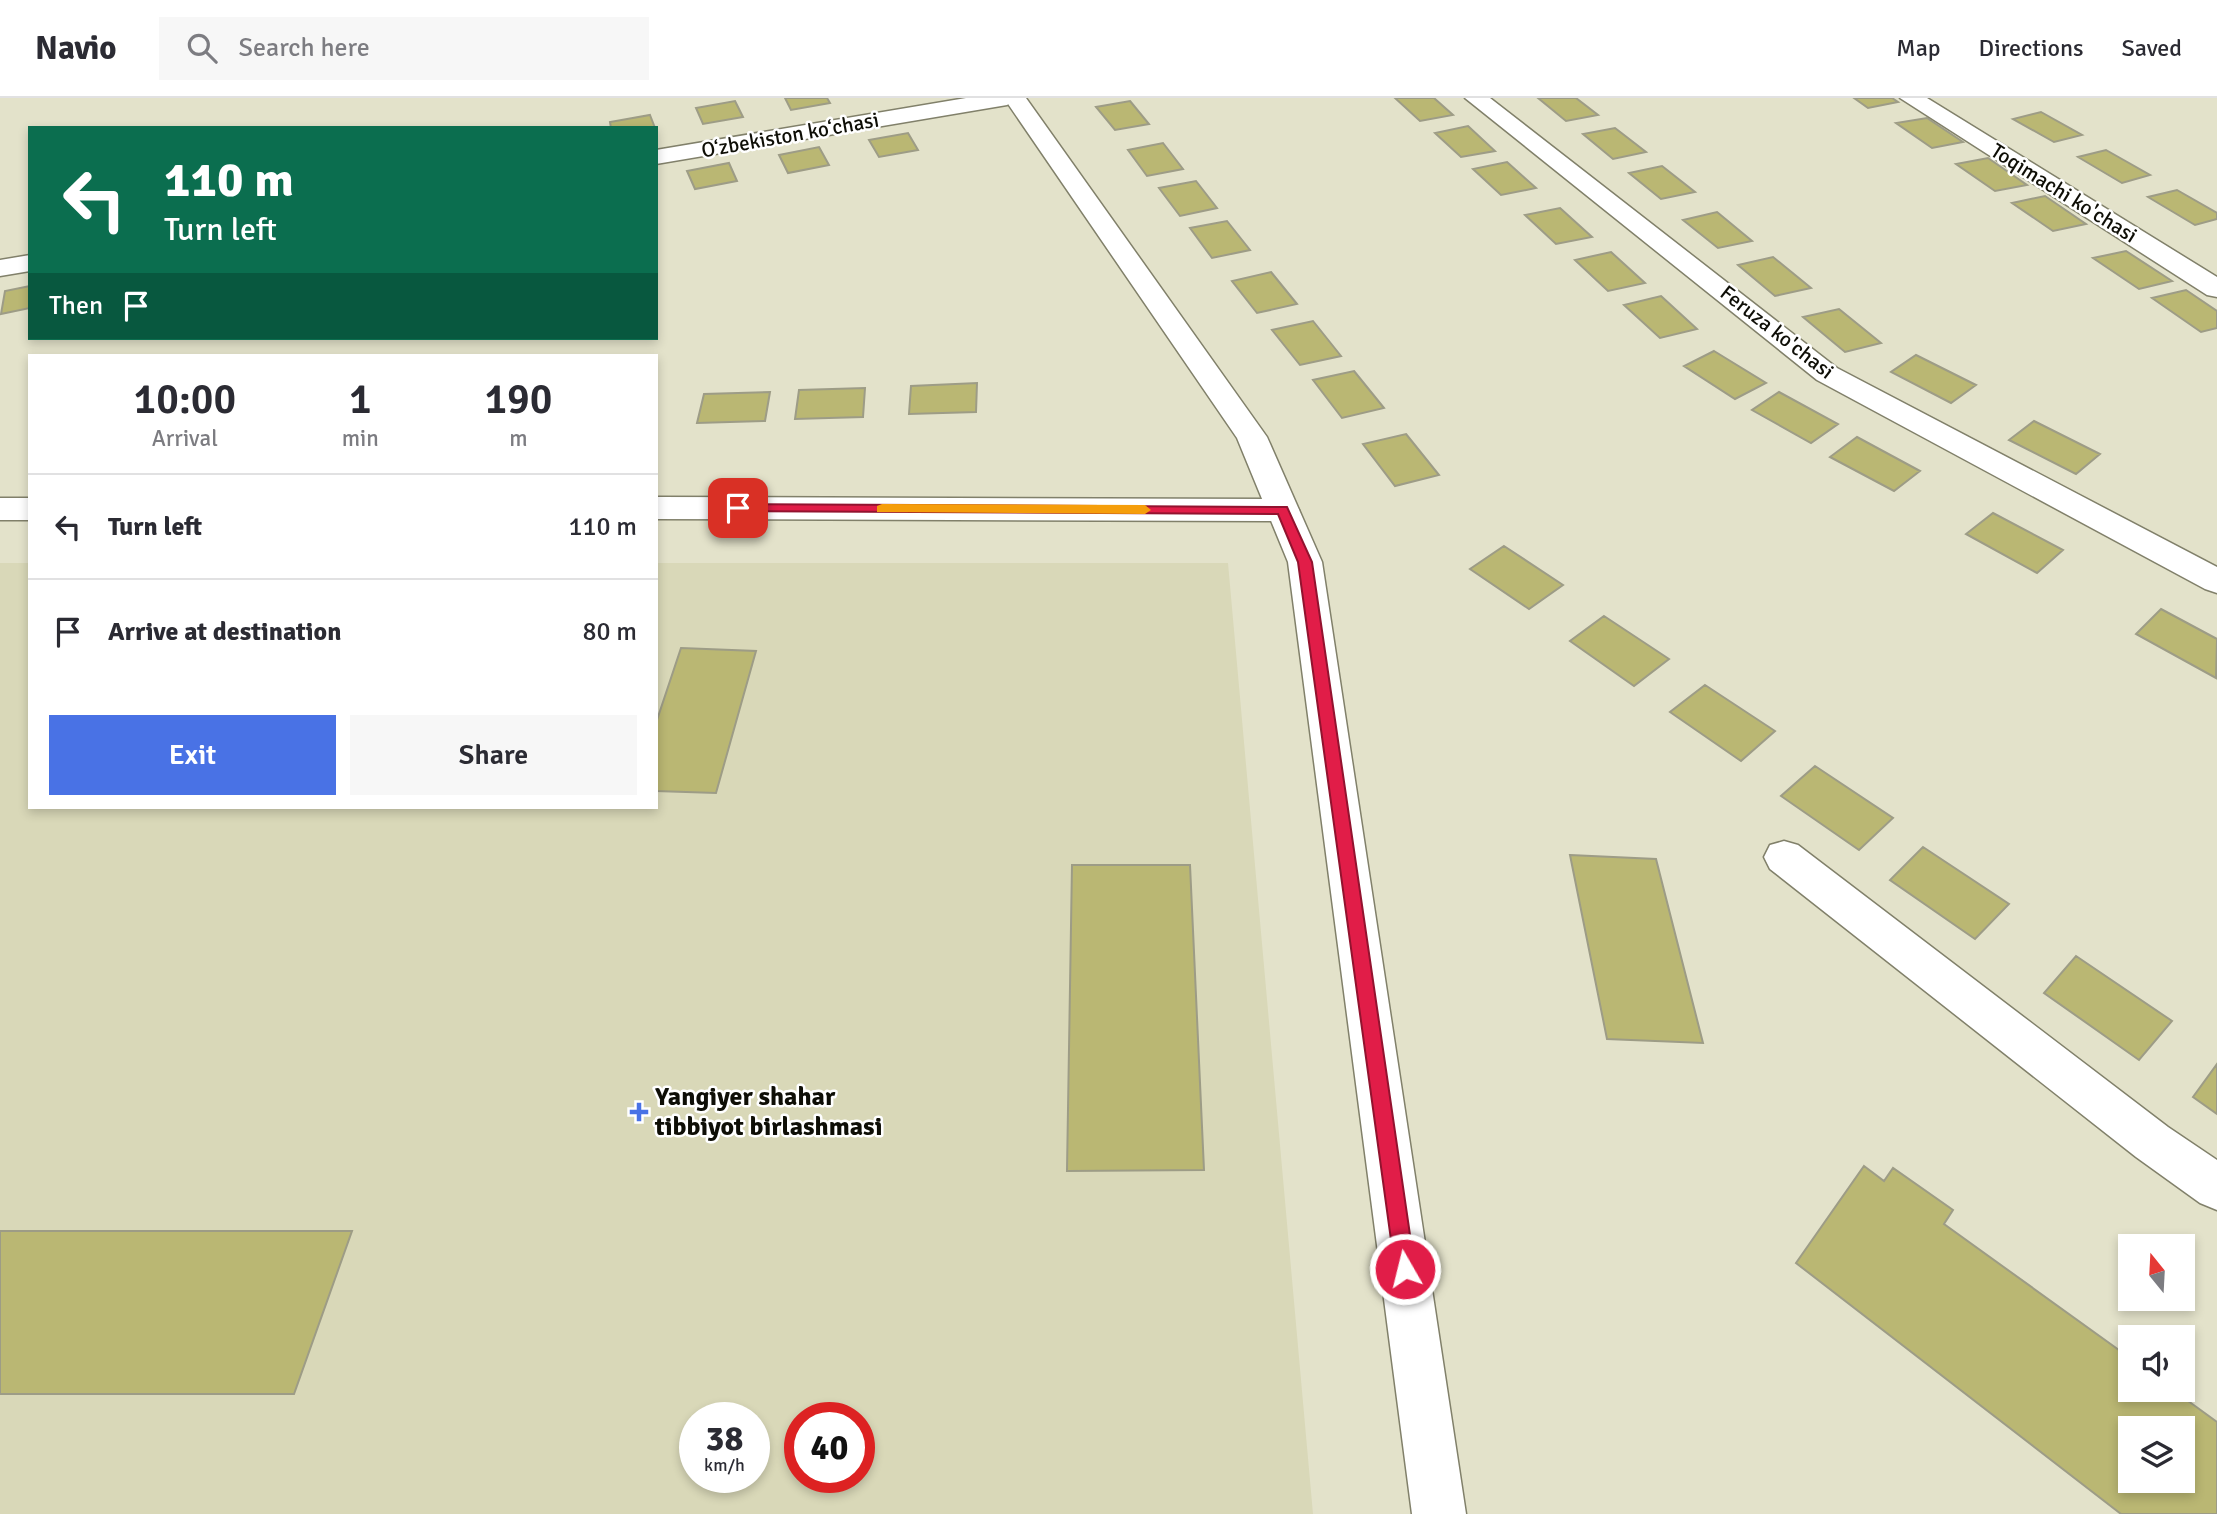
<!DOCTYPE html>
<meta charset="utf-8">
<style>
:root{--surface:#fff;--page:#f7f7f7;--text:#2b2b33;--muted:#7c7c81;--line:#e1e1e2;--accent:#4972e5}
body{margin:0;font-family:Signika,sans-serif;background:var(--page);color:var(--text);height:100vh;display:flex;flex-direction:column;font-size:26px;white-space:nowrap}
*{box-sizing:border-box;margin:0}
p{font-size:23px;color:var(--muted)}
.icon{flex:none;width:38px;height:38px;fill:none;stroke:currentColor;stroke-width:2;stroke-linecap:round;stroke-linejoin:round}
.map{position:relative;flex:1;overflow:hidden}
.panel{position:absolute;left:28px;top:256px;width:630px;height:455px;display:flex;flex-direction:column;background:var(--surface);border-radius:0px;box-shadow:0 4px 10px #0003}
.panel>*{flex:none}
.top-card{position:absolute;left:28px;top:28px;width:630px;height:214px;border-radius:0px;box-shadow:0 4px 10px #0003;background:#0b6e4f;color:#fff;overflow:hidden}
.needle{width:46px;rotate:342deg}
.buttons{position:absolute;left:2118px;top:1136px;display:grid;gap:14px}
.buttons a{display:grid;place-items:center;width:77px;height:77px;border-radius:0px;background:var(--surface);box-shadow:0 4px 10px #0003;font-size:35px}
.speed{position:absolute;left:679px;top:1304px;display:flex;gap:14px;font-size:35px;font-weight:700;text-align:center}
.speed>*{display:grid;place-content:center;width:91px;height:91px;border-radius:50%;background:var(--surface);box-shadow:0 4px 10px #0003;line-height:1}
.speed small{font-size:18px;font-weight:400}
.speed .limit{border:10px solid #d22;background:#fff;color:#111}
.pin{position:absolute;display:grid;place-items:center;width:60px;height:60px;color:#fff;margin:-30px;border-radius:14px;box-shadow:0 4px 10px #0006}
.me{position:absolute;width:77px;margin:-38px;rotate:352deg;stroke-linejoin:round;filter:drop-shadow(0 0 5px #0008)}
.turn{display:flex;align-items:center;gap:24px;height:147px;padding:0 21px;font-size:32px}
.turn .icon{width:91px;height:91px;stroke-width:2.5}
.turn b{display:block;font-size:49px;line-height:60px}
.then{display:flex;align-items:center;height:66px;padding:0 21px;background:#0003;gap:14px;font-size:26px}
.eta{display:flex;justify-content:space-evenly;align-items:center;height:119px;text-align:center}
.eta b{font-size:42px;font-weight:600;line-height:49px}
.primary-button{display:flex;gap:14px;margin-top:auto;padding:14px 21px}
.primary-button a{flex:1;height:80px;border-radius:0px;background:var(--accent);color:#fff;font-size:28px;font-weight:600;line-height:80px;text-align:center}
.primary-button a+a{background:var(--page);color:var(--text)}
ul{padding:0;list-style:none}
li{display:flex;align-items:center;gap:21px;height:105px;padding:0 21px;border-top:2px solid var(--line)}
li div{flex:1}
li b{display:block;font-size:26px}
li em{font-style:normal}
header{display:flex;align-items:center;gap:42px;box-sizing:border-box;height:98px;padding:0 35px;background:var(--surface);border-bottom:2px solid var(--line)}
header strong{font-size:33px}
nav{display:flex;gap:38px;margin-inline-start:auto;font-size:24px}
.search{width:490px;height:63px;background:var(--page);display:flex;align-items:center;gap:18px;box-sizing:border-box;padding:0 24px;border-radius:0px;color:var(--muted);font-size:26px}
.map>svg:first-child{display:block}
</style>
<header>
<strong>Navio</strong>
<div class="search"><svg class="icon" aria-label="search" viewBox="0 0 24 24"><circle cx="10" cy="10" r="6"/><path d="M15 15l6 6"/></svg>Search here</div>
<nav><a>Map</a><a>Directions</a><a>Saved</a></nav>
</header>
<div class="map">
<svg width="2217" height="1416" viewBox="0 0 2217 1416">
<rect width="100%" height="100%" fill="#e3e2ca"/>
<path fill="#d9d8b8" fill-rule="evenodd" d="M 0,465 L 30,465 L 30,709 L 656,709 L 656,465 L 1228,465 L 1313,1416 L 0,1416 ZM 695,1320 L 754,1320 L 754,1379 L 695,1379 ZM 800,1320 L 859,1320 L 859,1379 L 800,1379 Z"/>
<path fill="#bab773" stroke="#9d9c86" stroke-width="2" fill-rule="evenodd" d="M 785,0 L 827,0 L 830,5 L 791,12 Z
M 1395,0 L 1434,0 L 1453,17 L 1420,23 Z
M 1538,0 L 1576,0 L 1598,17 L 1566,23 Z
M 1854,0 L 1892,0 L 1898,4 L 1868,10 Z
M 735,3 L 743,19 L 703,26 L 696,10 Z
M 1130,3 L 1149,26 L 1115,32 L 1096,9 Z
M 2041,14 L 2082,37 L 2054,44 L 2013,21 Z
M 650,17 L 655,30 L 611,30 L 610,24 Z
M 1927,20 L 1963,44 L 1932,50 L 1896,25 Z
M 1468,28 L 1495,53 L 1461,59 L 1435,35 Z
M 1615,30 L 1646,54 L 1613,61 L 1583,36 Z
M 908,35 L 918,52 L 879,59 L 869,42 Z
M 1163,45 L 1183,71 L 1147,78 L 1128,52 Z
M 819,49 L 829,67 L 788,75 L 779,57 Z
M 2106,52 L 2150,77 L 2122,85 L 2078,59 Z
M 1988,60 L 2027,87 L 1995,93 L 1956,66 Z
M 1507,64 L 1536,90 L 1501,97 L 1473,71 Z
M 729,65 L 737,83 L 695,91 L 687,73 Z
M 1662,68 L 1695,94 L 1661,101 L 1629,75 Z
M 1196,83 L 1217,110 L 1180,118 L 1159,90 Z
M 2177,92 L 2217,115 L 2217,121 L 2195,127 L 2148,99 Z
M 2045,98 L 2086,126 L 2053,133 L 2012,105 Z
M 1560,110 L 1592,139 L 1556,146 L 1525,117 Z
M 1717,114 L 1752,143 L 1718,150 L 1683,122 Z
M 1227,123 L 1250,152 L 1212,160 L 1190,130 Z
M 2126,153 L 2172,183 L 2139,191 L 2093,160 Z
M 1611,154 L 1645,185 L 1608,193 L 1575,162 Z
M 1773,159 L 1811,190 L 1775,198 L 1738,167 Z
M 1271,174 L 1297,206 L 1257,215 L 1232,183 Z
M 30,188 L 30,210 L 1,216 L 5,193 Z
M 2186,192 L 2217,213 L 2217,230 L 2201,234 L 2152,200 Z
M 1661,198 L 1697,231 L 1660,240 L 1624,207 Z
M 1839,211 L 1881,245 L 1845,254 L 1803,219 Z
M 1313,223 L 1341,258 L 1300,267 L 1272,232 Z
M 1714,253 L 1766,285 L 1735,301 L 1684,268 Z
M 1916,257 L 1976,287 L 1951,305 L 1891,274 Z
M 1354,273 L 1384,310 L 1342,320 L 1313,282 Z
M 977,285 L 976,314 L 909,316 L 911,288 Z
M 865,290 L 863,319 L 795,321 L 799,292 Z
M 770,294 L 765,323 L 697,325 L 704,296 Z
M 1779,294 L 1838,326 L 1811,345 L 1752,312 Z
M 2034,323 L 2100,356 L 2076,376 L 2009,342 Z
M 1406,336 L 1439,377 L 1395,388 L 1363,346 Z
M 1857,339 L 1920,373 L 1894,393 L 1830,359 Z
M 1993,415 L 2063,452 L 2037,475 L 1966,436 Z
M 1504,448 L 1563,487 L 1529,511 L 1470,471 Z
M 2161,511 L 2217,541 L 2216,580 L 2136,536 Z
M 1604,518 L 1669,561 L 1634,588 L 1570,543 Z
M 681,550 L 756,553 L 716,695 L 656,693 L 656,625 Z
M 1705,587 L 1775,633 L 1741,663 L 1670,614 Z
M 1815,668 L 1893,720 L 1859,752 L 1781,698 Z
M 1923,749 L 2009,806 L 1975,841 L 1890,782 Z
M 1570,757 L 1656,761 L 1703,945 L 1607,941 Z
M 1072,767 L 1190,767 L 1204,1072 L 1067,1073 Z
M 2076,858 L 2172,923 L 2139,962 L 2044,895 Z
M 2217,966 L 2217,1016 L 2193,999 Z
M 1864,1068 L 1884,1083 L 1893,1070 L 1953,1112 L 1944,1126 L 2130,1260 L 2130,1292 L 2173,1292 L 2217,1324 L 2217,1416 L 2121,1416 L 1796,1165 ZM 2130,1330 L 2182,1330 L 2182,1382 L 2130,1382 Z
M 0,1133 L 352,1133 L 294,1296 L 0,1296 Z"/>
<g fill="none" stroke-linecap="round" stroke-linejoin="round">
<g stroke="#81806a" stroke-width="3">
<path id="minor" d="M 966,0 L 1018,0 L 1007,7 L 656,66 L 656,52 Z
M 1465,0 L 1490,0 L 1837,270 L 2217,469 L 2217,495 L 2205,491 L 1817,282 Z
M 1900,0 L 1927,0 L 2217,179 L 2217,199 L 2207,197 Z
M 30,157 L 30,173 L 0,178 L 0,162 Z
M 656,399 L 1283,401 L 1294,405 L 1299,412 L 1294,419 L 1283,423 L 656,421 Z
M 0,400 L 30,400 L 30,422 L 0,422 Z
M 1784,743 L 1798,747 L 2168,1029 L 2217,1062 L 2217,1112 L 2200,1105 L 2136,1059 L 1770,771 L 1764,759 L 1770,747 Z"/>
</g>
<g stroke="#81806a" stroke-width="3">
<path id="tertiary" d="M 1004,0 L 1026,0 L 1267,339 L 1322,464 L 1466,1416 L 1412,1416 L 1288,464 L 1237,340 Z"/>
</g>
<use href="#minor" fill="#fff" fill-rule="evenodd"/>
<use href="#tertiary" fill="#fff" fill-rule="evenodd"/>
</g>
<path fill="#e11d48" stroke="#92132f" stroke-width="2" d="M 738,406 L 1287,409 L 1312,464 L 1415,1171 L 1412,1178 L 1405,1181 L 1398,1178 L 1395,1171 L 1298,464 L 1278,416 L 733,413 L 731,410 Z"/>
<path fill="#f59e0b" d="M 882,406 L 1145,407 L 1151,412 L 1145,416 L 877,414 L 877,408 Z"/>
<path fill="#4972e5" stroke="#fff" stroke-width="2.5" d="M635.5 1003.5h7v7h7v7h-7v7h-7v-7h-7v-7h7z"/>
<g text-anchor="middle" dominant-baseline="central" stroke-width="5" stroke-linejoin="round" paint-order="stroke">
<g font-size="21" fill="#0e0e06" stroke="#fff">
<text transform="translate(790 37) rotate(-10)">Oʻzbekiston koʻchasi</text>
<text transform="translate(2064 95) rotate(32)">Toqimachi ko'chasi</text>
<text transform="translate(1777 234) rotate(38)">Feruza ko'chasi</text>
</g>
<g font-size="26" font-weight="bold" fill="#0e0e06" stroke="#fff" text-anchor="start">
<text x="655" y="999">Yangiyer shahar<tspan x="655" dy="30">tibbiyot birlashmasi</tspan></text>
</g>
</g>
</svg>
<div class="buttons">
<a><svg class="needle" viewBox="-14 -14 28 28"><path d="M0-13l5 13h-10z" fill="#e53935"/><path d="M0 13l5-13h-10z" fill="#7c7c81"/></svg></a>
<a><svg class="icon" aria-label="sound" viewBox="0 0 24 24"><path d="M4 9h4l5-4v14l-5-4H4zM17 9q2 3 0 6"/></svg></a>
<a><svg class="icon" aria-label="layers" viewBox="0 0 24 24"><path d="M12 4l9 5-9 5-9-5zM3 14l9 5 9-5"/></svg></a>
</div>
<div class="speed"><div>38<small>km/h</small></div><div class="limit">40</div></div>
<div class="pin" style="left:738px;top:410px;background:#d93025"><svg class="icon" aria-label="arrive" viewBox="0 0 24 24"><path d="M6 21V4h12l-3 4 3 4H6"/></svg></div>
<svg class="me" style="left:1405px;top:1171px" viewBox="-20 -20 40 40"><circle r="17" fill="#e11d48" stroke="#fff" stroke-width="3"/><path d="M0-11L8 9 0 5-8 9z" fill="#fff"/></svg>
<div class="top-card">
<div class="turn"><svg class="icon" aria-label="left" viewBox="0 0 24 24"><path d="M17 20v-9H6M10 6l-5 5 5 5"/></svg><div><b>110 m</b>Turn left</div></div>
<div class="then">Then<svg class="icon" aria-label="arrive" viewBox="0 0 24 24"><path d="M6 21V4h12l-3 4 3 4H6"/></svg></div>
</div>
<section class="panel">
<div class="eta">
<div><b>10:00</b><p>Arrival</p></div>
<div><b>1</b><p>min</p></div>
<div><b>190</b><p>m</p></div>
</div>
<ul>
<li><svg class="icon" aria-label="left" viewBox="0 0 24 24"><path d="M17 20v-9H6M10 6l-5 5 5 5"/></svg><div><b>Turn left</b></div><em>110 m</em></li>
<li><svg class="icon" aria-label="arrive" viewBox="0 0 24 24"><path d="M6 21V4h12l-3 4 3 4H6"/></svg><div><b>Arrive at destination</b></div><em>80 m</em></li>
</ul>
<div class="primary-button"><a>Exit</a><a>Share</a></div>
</section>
</div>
